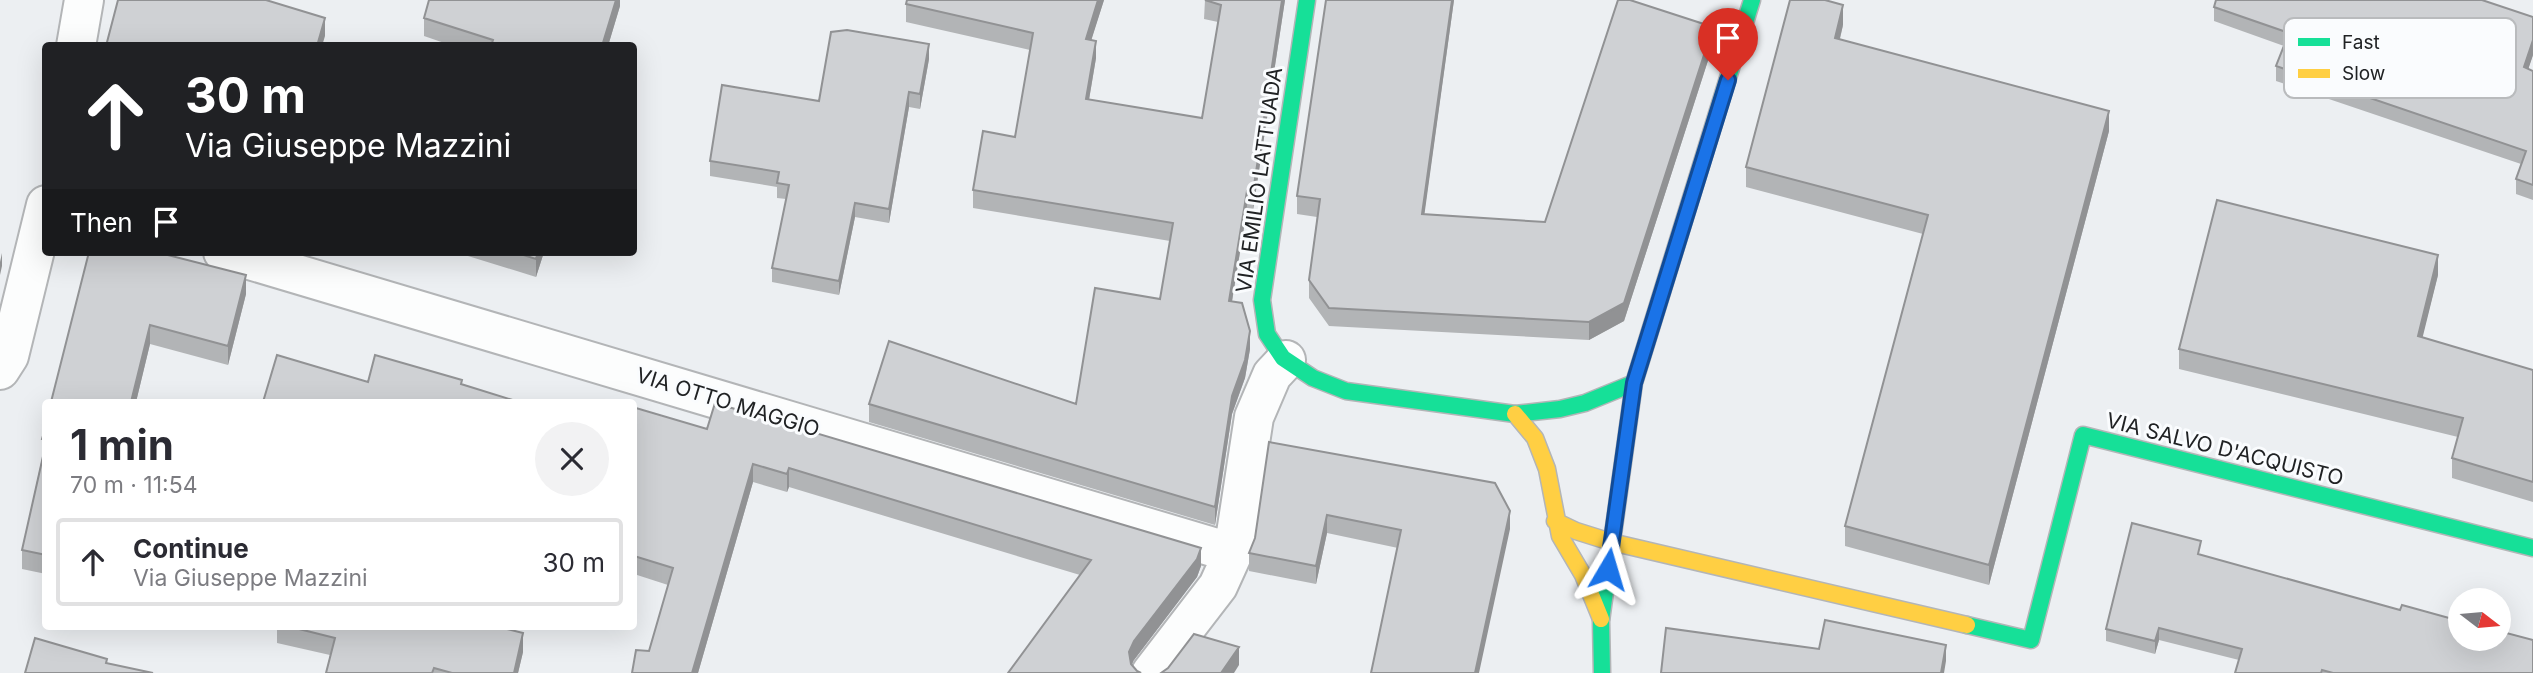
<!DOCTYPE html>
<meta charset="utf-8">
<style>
:root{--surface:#fff;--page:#f2f2f3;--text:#2b2b33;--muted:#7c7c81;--line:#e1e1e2}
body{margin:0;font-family:Inter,sans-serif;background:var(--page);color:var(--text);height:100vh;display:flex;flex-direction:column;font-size:26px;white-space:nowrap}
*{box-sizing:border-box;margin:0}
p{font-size:23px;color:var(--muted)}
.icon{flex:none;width:38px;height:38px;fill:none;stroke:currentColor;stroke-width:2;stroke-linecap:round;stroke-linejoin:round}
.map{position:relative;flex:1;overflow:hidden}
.details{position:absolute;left:42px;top:399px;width:595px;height:231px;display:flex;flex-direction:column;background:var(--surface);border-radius:7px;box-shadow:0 7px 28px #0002}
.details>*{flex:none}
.top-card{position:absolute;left:42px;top:42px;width:595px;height:214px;border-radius:7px;box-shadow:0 7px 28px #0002;background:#202124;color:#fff;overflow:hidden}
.needle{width:46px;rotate:106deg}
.tools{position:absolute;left:2448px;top:588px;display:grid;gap:14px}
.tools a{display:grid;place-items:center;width:63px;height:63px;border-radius:50%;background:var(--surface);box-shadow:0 7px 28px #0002;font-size:35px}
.pin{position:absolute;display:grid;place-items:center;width:60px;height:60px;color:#fff;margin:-72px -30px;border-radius:50% 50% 50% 0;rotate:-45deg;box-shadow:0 0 7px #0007}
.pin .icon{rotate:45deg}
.me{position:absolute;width:77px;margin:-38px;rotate:7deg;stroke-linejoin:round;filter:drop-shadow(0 0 5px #0008)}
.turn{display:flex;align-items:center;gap:24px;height:147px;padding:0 28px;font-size:32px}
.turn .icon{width:91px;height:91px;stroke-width:2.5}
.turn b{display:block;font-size:49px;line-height:60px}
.then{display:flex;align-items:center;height:66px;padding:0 28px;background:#0003;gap:14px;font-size:26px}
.round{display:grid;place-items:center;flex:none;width:74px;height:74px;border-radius:37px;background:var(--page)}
.headline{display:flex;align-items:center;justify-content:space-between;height:119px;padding:0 28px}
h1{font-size:42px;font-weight:700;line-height:52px}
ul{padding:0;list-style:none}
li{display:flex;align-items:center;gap:21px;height:88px;margin:0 14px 10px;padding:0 14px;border:4px solid var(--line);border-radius:7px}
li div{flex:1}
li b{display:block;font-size:26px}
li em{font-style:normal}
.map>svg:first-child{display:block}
</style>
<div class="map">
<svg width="2533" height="673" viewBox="0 0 2533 673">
<rect width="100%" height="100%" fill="#eceff2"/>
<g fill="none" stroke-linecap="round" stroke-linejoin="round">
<g stroke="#b3b5b7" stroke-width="42">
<path id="street" d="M 76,46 L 84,0
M 223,252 L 1233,553
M 0,370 L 9,356 L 46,205
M 1151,673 L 1218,586 L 1233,553 L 1254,417 L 1272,375 L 1286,360"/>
</g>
<g stroke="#b3b5b7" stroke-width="19">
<path id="fast" d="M 1307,0 L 1262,300 L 1267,334 L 1283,358 L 1313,378 L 1346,391 L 1515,414 L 1560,409 L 1585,403 L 1634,383
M 1967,625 L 2031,640 L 2083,435 L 2533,548
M 1602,673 L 1601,621 L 1634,383 L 1752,0"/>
</g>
<g stroke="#b3b5b7" stroke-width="19">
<path id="slow" d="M 1515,414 L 1535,438 L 1547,469 L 1560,536 L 1583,575 L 1601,619
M 1555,521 L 1576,531 L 1611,542 L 1967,625"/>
</g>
<use href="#street" stroke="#fcfdfd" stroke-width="38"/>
<use href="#fast" stroke="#16e098" stroke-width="16"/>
<use href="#slow" stroke="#ffcf43" stroke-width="16"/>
</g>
<path fill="#b2b4b6" d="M 620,0 L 620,6 L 608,46 L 453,46 L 424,36 L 424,18 Z
M 1104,0 L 1091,40 L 1096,58 L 1089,100 L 1202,118 L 1218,22 L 1204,19 L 1205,0 L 1285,0 L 1253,210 L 1247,209 L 1232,302 L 1250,349 L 1245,378 L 1232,414 L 1215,525 L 869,422 L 869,404 L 1076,404 L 1160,299 L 1170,241 L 973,208 L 973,190 L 1015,137 L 1030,50 L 906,22 L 906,4 Z
M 1326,0 L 1454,0 L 1424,214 L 1545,222 L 1713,45 L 1624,321 L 1589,340 L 1329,326 L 1309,298 L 1309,280 L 1317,217 L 1297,214 L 1297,196 Z
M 2214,7 L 2533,17 L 2533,55 L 2528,69 L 2533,71 L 2533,200 L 2516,194 L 2516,179 L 2521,164 L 2276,81 L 2276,66 L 2284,46 L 2214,21 Z
M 1843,25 L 1840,39 L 2109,131 L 1989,585 L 1845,546 L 1845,526 L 1923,234 L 1746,187 L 1746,167 Z
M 929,59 L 920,109 L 909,107 L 889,223 L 855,217 L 839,295 L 772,282 L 772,268 L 786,199 L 777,198 L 777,187 L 710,176 L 710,161 L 819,101 Z
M 89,252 L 246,294 L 228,365 L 150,344 L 136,402 L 51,402 Z
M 455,252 L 544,252 L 536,277 Z
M 2438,275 L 2422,337 L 2533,370 L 2533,502 L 2452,478 L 2452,458 L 2458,437 L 2179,369 L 2179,349 Z
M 634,417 L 707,429 L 1201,566 L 1197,577 L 1134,660 L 1008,673 L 1080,575 L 789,487 L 787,492 L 753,482 L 698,673 L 632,673 L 649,651 L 668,585 L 634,574 Z
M 46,426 L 46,574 L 22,569 L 22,550 L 42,458 L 42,439 Z
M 1269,442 L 1510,529 L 1398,548 L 1327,533 L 1316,584 L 1249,571 L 1249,553 L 1255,538 Z
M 2201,555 L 2533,673 L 2235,673 L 2239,660 L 2159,640 L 2155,654 L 2106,641 L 2106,629 Z
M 277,626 L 495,626 L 523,652 L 518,673 L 326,673 L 330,655 L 277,643 Z"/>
<path fill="#919294" d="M 616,0 L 620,0 L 620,6 L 608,46 L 602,46 Z
M 1098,0 L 1104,0 L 1086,57 L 1086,39 Z
M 1282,0 L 1285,0 L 1253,210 L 1253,192 Z
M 1452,0 L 1454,0 L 1422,232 L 1422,214 Z
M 1843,5 L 1843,25 L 1835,58 L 1835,38 Z
M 325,18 L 325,36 L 322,46 L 317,46 Z
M 1713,27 L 1713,45 L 1624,321 L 1589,340 L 1589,322 Z
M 2533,40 L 2533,55 L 2524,82 L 2524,67 Z
M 1096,41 L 1096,58 L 1086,117 L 1086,99 Z
M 929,44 L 929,59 L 920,109 L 920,94 Z
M 909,92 L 909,107 L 889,223 L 889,209 Z
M 2109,111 L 2109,131 L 1989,585 L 1989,565 Z
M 1247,191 L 1247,209 L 1229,319 L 1229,301 Z
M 855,203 L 855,217 L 839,295 L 839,281 Z
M 538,252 L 544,252 L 536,277 L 536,259 Z
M 2,253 L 2,266 L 0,275 L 0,262 Z
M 2438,255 L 2438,275 L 2418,356 L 2418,336 Z
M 246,275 L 246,294 L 228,365 L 228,346 Z
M 150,325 L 150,344 L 136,402 L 131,402 Z
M 1250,331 L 1250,349 L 1245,378 L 1232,414 L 1215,525 L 1215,507 L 1232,396 Z
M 753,464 L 753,482 L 698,673 L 692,673 Z
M 789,468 L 789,487 L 787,492 L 787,474 Z
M 1510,511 L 1510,529 L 1479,673 L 1475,673 Z
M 1327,515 L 1327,533 L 1316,584 L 1316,566 Z
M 1201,548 L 1201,566 L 1197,577 L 1134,660 L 1129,671 L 1129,652 L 1134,641 Z
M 2159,628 L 2159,640 L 2155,654 L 2155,641 Z
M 523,633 L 523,652 L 518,673 L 514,673 Z
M 1946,645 L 1946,661 L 1944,673 L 1941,673 Z
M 1239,647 L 1239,665 L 1234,673 L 1221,673 Z"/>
<path fill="#cfd1d4" stroke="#919294" stroke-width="2" d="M 118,0 L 266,0 L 325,18 L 317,46 L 106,46 Z
M 429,0 L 616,0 L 602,46 L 491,46 L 493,40 L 424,18 Z
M 907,0 L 1098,0 L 1086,39 L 1096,41 L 1086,99 L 1202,118 L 1221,5 L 1205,0 L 1282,0 L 1253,192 L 1247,191 L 1229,301 L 1242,303 L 1250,331 L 1245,360 L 1232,396 L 1215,507 L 869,404 L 889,341 L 1076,404 L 1095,288 L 1160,299 L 1173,223 L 973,190 L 983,131 L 1015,137 L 1033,33 L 906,4 Z
M 1326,0 L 1452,0 L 1422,214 L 1545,222 L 1618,0 L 1630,0 L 1713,27 L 1624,303 L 1589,322 L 1329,308 L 1309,280 L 1320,199 L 1297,196 Z
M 1790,0 L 1825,0 L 1843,5 L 1835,38 L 2109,111 L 1989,565 L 1845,526 L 1928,215 L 1746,167 Z
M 2216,0 L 2482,0 L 2533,17 L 2533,40 L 2524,67 L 2533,71 L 2533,185 L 2516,179 L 2526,151 L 2276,66 L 2289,33 L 2214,7 Z
M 847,30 L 929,44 L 920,94 L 909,92 L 889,209 L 855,203 L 839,281 L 772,268 L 789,185 L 777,183 L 779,172 L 710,161 L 722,85 L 819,101 L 831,32 Z
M 2217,200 L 2438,255 L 2418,336 L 2533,370 L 2533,482 L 2452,458 L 2463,418 L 2179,349 Z
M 89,252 L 156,252 L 246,275 L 228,346 L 150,325 L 131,402 L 51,402 Z
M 514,252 L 538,252 L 536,259 Z
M 277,355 L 368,382 L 375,355 L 462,380 L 461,384 L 519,402 L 263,402 Z
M 715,403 L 1201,548 L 1197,559 L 1134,641 L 1129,652 L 1131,664 L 1137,671 L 1141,673 L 1008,673 L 1091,560 L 789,468 L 787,474 L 753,464 L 692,673 L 632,673 L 636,650 L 649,651 L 673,568 L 634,556 L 634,417 L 636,408 L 707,429 Z
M 46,426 L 46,440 L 42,439 Z
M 1269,442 L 1495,483 L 1510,511 L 1475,673 L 1371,673 L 1401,530 L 1327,515 L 1316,566 L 1249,553 L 1255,538 Z
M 46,443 L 46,555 L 22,550 Z
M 2132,523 L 2201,541 L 2198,554 L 2400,610 L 2402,605 L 2460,621 L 2460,639 L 2499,639 L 2499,631 L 2533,640 L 2533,673 L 2333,673 L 2322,670 L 2321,673 L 2235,673 L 2242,649 L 2159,628 L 2155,641 L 2106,629 Z
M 1825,620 L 1946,645 L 1941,673 L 1661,673 L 1666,628 L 1819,649 Z
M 287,626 L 495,626 L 523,633 L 514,673 L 452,673 L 434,668 L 432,673 L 326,673 L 335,638 Z
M 1194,634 L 1239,647 L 1221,673 L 1161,673 L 1168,668 Z
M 35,638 L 107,659 L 106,663 L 153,673 L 25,673 Z"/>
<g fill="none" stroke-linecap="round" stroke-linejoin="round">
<g stroke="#114b97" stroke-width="18">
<path id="route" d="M 1608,569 L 1634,383 L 1728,80"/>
</g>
<use href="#route" stroke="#1a73e8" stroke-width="12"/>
</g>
<g text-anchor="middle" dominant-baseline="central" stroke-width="6" stroke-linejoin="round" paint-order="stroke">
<g font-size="21" fill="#202224" stroke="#fafcfe">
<text transform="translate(1259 180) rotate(-82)">VIA EMILIO LATTUADA</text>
<text transform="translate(728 402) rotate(17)">VIA OTTO MAGGIO</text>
<text transform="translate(2225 449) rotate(14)">VIA SALVO D'ACQUISTO</text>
</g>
</g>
<rect x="2284" y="18" width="232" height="80" rx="10" fill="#fafcfe" stroke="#b9bbbd" stroke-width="2"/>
<rect x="2298" y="38" width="32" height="8" fill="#16e098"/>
<rect x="2298" y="69" width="32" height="9" fill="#ffcf43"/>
<g font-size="19" fill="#202224">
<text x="2342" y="49">Fast</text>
<text x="2342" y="80">Slow</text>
</g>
</svg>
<div class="tools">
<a><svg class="needle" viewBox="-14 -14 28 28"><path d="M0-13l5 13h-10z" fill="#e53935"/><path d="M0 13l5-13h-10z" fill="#7c7c81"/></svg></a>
</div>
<div class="pin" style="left:1728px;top:80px;background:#d93025"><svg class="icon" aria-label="arrive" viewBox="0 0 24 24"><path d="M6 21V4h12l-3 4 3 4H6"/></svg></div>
<svg class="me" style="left:1608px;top:569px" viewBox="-20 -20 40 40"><path d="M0-17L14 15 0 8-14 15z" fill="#1a73e8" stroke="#fff" stroke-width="4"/></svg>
<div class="top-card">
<div class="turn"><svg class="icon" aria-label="ahead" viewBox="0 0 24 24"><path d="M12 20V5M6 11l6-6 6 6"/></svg><div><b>30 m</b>Via Giuseppe Mazzini</div></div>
<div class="then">Then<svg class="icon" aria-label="arrive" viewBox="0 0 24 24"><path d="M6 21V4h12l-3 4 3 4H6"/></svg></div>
</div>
<section class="details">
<div class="headline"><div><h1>1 min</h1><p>70 m · 11:54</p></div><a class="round"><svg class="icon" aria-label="close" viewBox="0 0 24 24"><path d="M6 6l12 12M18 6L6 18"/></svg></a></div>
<ul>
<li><svg class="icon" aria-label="ahead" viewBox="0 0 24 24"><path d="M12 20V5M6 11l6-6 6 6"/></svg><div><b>Continue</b><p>Via Giuseppe Mazzini</p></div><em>30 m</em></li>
</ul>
</section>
</div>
